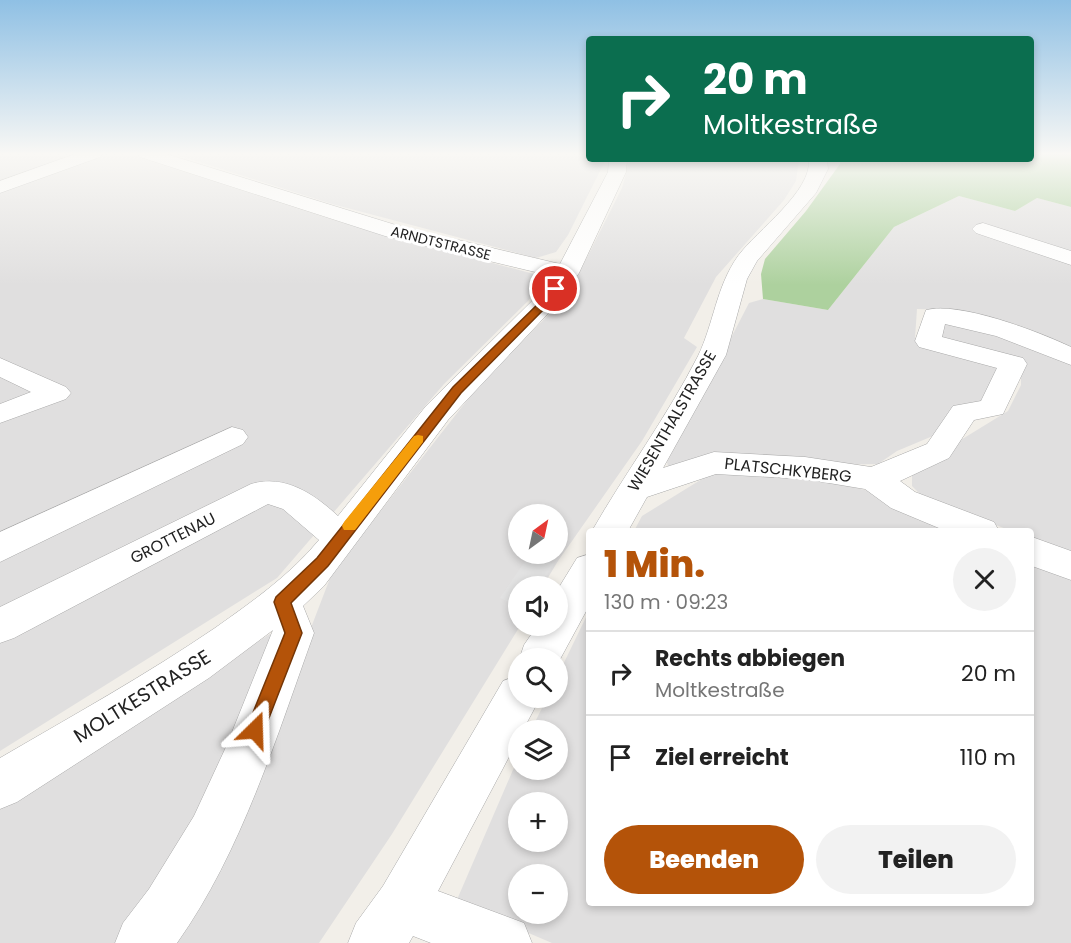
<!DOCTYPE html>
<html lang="de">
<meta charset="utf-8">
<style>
:root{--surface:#fff;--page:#f2f2f2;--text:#222;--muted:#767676;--line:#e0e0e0;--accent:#b45309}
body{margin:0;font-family:Poppins,sans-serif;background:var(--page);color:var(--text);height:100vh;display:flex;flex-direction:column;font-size:22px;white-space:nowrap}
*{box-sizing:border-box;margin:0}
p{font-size:20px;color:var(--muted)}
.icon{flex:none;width:33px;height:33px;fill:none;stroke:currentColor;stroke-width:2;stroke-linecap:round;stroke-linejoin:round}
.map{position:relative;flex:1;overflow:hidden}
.sheet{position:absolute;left:586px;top:528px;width:448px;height:378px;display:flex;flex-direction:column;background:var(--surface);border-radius:6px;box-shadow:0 3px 9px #0003}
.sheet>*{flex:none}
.hud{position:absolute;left:586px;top:36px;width:448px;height:126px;border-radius:6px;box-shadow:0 3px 9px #0003;background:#0b6e4f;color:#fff;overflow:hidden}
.needle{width:39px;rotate:33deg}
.fabs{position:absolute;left:508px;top:504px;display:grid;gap:12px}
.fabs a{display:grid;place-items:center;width:60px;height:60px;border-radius:50%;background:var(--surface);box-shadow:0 3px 9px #0003;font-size:30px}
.pin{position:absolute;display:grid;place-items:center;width:51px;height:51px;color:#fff;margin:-26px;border:3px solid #fff;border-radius:50%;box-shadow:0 2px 6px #0007}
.me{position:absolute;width:66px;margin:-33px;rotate:22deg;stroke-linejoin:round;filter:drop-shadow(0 0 4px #0008)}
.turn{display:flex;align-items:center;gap:21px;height:126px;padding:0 18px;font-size:27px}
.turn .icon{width:78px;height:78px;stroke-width:2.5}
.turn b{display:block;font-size:42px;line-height:51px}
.round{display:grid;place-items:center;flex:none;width:63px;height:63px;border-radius:32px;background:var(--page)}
.head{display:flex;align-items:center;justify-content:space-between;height:102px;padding:0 18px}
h1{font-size:36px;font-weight:800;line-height:45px;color:var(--accent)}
.action{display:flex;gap:12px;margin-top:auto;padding:12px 18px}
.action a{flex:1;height:69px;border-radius:36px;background:var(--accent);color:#fff;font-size:24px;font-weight:800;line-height:69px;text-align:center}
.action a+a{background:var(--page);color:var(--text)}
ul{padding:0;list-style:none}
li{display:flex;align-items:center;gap:18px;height:84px;padding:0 18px;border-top:2px solid var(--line)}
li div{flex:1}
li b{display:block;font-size:22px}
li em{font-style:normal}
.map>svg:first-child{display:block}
</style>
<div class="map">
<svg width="1071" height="943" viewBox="0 0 1071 943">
<rect width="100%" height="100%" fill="#f2efe9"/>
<path fill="#e0dfdf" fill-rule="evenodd" d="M 0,153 L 79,153 L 0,180 Z
M 106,153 L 125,153 L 343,223 L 545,277 L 528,301 L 444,384 L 277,578 L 0,751 L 0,190 Z
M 171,153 L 589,153 L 590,159 L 606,159 L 568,235 L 556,252 L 536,258 L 332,204 Z
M 630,159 L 799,159 L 796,181 L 784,200 L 716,277 L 684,338 L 697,347 L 642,441 L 558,561 L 543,586 L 519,586 L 520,626 L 392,834 L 319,943 L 167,943 L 284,698 L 332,573 L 479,385 L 568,295 L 622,188 ZM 519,514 L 558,514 L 558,554 L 519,554 Z
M 959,196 L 1015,211 L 1037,198 L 1071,207 L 1071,347 L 1015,324 L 958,310 L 917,309 L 915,338 L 998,360 L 1003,387 L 940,433 L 897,451 L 878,464 L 668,467 L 667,462 L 749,303 L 763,299 L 828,310 L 894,227 Z
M 946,320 L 1071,358 L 1071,554 L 1032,539 L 1032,531 L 1011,531 L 921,495 L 912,486 L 912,475 L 920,465 L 1008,411 L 1021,385 L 1021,366 L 941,337 Z
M 780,469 L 889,496 L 979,531 L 634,531 L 642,516 L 715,471 Z
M 1032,551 L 1071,566 L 1071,943 L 552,943 L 456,902 L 519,756 L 519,770 L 558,770 L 558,730 L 531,730 L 547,698 L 558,698 L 558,675 L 589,611 L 590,903 L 1032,903 ZM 519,802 L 558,802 L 558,842 L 519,842 ZM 519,874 L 558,874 L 558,914 L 519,914 Z
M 270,634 L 276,637 L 226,763 L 118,943 L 0,943 L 0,809 Z"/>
<path fill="#add19e" d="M 1032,153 L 1071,153 L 1071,207 L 1037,198 L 1015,211 L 959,196 L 894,227 L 828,310 L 763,299 L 761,274 L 765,259 L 806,211 L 840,164 L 840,159 L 1032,159 Z"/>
<path fill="#e2e2e2" d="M 530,554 L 554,564 L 540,586 L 519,586 L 519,606 L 500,598 Z"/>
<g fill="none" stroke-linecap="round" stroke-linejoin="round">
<g stroke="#a9a9a9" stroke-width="1">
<path id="minor" d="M 78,153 L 103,153 L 100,157 L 0,193 L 0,181 Z
M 137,153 L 163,153 L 399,226 L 560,264 L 608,172 L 609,159 L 627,159 L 626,172 L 579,273 L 556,305 L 448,420 L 324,586 L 303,606 L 314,633 C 276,738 242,851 177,943 L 115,943 L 123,923 L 149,889 L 194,816 L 226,747 L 273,630 L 209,678 L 17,802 L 0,809 L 0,758 C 72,716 146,675 215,628 C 253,601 289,576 319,540 L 283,509 L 268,504 L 14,638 L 0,643 L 0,607 L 251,484 C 285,474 314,494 338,516 L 426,406 L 538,295 L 552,276 L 385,236 L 140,157 Z
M 809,159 L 827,159 L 828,169 L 816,193 L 757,261 L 747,279 L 726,355 L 663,468 L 714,452 L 805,457 L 871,467 L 927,444 L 953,406 L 981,401 L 997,368 L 919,347 L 915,341 L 926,310 C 959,301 1040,332 1071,347 L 1071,365 L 996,336 L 945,324 L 942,337 L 1023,358 L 1027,364 L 1003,414 L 974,420 L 949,458 L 900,481 L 915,492 L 994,522 L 999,531 L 946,531 L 891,508 L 865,489 L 805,479 L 716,474 L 647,497 L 628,531 L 592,531 C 625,473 667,417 698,356 C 714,323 716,287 738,256 C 757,230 812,192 809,159 Z
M 983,223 L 1071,251 L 1071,265 L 976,233 L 972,229 L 976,225 Z
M 0,358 L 66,387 L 71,393 L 66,399 L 0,423 L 0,404 L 31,392 L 0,377 Z
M 232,427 L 243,430 L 248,437 L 243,444 L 0,562 L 0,532 Z
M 1032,537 L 1071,551 L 1071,580 L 1032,566 Z
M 590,554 L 590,604 L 558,663 L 558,658 L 519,660 L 524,645 L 537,626 L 558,626 L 558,589 L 577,558 Z
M 519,675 L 519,698 L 540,698 L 523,730 L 519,730 L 519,738 L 438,891 L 524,923 L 532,943 L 431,943 L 413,936 L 409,943 L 348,943 L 356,923 L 383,886 L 503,681 Z"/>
</g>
<use href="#minor" fill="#fff" fill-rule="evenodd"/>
</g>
<linearGradient id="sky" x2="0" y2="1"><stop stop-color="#8fc0e4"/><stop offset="0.54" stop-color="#f9f8f5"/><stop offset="1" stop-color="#f9f8f5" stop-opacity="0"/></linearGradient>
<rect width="1071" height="285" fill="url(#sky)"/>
<path fill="#b45309" stroke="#753606" stroke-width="1.5" d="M 552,286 L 560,289 L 551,302 L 461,393 L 328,566 L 291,603 L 302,633 L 262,736 L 255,738 L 249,736 L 246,730 L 285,633 L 274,602 L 276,597 L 317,558 L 453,387 L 544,298 Z"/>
<path fill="#f59e0b" d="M 418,435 L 423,436 L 423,442 L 355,530 L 344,530 L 342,526 L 344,522 L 414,436 Z"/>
<g text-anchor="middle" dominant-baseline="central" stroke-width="6" stroke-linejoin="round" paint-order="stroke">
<g font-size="14" fill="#222" stroke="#fff">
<text transform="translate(441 243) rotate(14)">ARNDTSTRASSE</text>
</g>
<g font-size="16" fill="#222" stroke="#fff">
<text transform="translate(672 421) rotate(-60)">WIESENTHALSTRASSE</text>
<text transform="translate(788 470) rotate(6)">PLATSCHKYBERG</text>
<text transform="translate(173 538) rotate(-27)">GROTTENAU</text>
</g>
<g font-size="20" fill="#222" stroke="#fff">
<text transform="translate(142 696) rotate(-32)">MOLTKESTRASSE</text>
</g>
</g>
</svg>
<div class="fabs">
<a><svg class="needle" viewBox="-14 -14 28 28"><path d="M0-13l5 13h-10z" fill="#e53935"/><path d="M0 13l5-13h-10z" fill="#767676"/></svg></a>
<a><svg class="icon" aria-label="sound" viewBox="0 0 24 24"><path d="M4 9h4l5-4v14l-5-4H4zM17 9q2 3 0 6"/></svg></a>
<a><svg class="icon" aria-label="search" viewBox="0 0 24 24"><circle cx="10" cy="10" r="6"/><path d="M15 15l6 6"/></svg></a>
<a><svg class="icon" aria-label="layers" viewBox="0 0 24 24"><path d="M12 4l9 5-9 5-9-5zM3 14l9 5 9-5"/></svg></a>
<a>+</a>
<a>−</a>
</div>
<div class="pin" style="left:555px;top:289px;background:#d93025"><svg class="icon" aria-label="arrive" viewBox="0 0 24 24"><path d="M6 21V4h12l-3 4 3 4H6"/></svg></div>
<svg class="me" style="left:255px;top:730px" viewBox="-20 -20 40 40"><path d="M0-17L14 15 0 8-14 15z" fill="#b45309" stroke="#fff" stroke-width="4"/></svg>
<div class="hud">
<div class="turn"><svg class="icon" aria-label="right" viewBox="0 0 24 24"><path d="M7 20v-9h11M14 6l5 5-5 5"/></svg><div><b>20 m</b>Moltkestraße</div></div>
</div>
<section class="sheet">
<div class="head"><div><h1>1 Min.</h1><p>130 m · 09:23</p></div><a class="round"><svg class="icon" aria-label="close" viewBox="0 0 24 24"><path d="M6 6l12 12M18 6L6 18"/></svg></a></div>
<ul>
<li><svg class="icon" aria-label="right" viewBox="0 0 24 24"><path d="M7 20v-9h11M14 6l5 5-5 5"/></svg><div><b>Rechts abbiegen</b><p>Moltkestraße</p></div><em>20 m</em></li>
<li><svg class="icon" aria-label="arrive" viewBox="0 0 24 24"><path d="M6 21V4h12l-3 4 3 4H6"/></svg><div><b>Ziel erreicht</b></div><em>110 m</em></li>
</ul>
<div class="action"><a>Beenden</a><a>Teilen</a></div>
</section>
</div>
